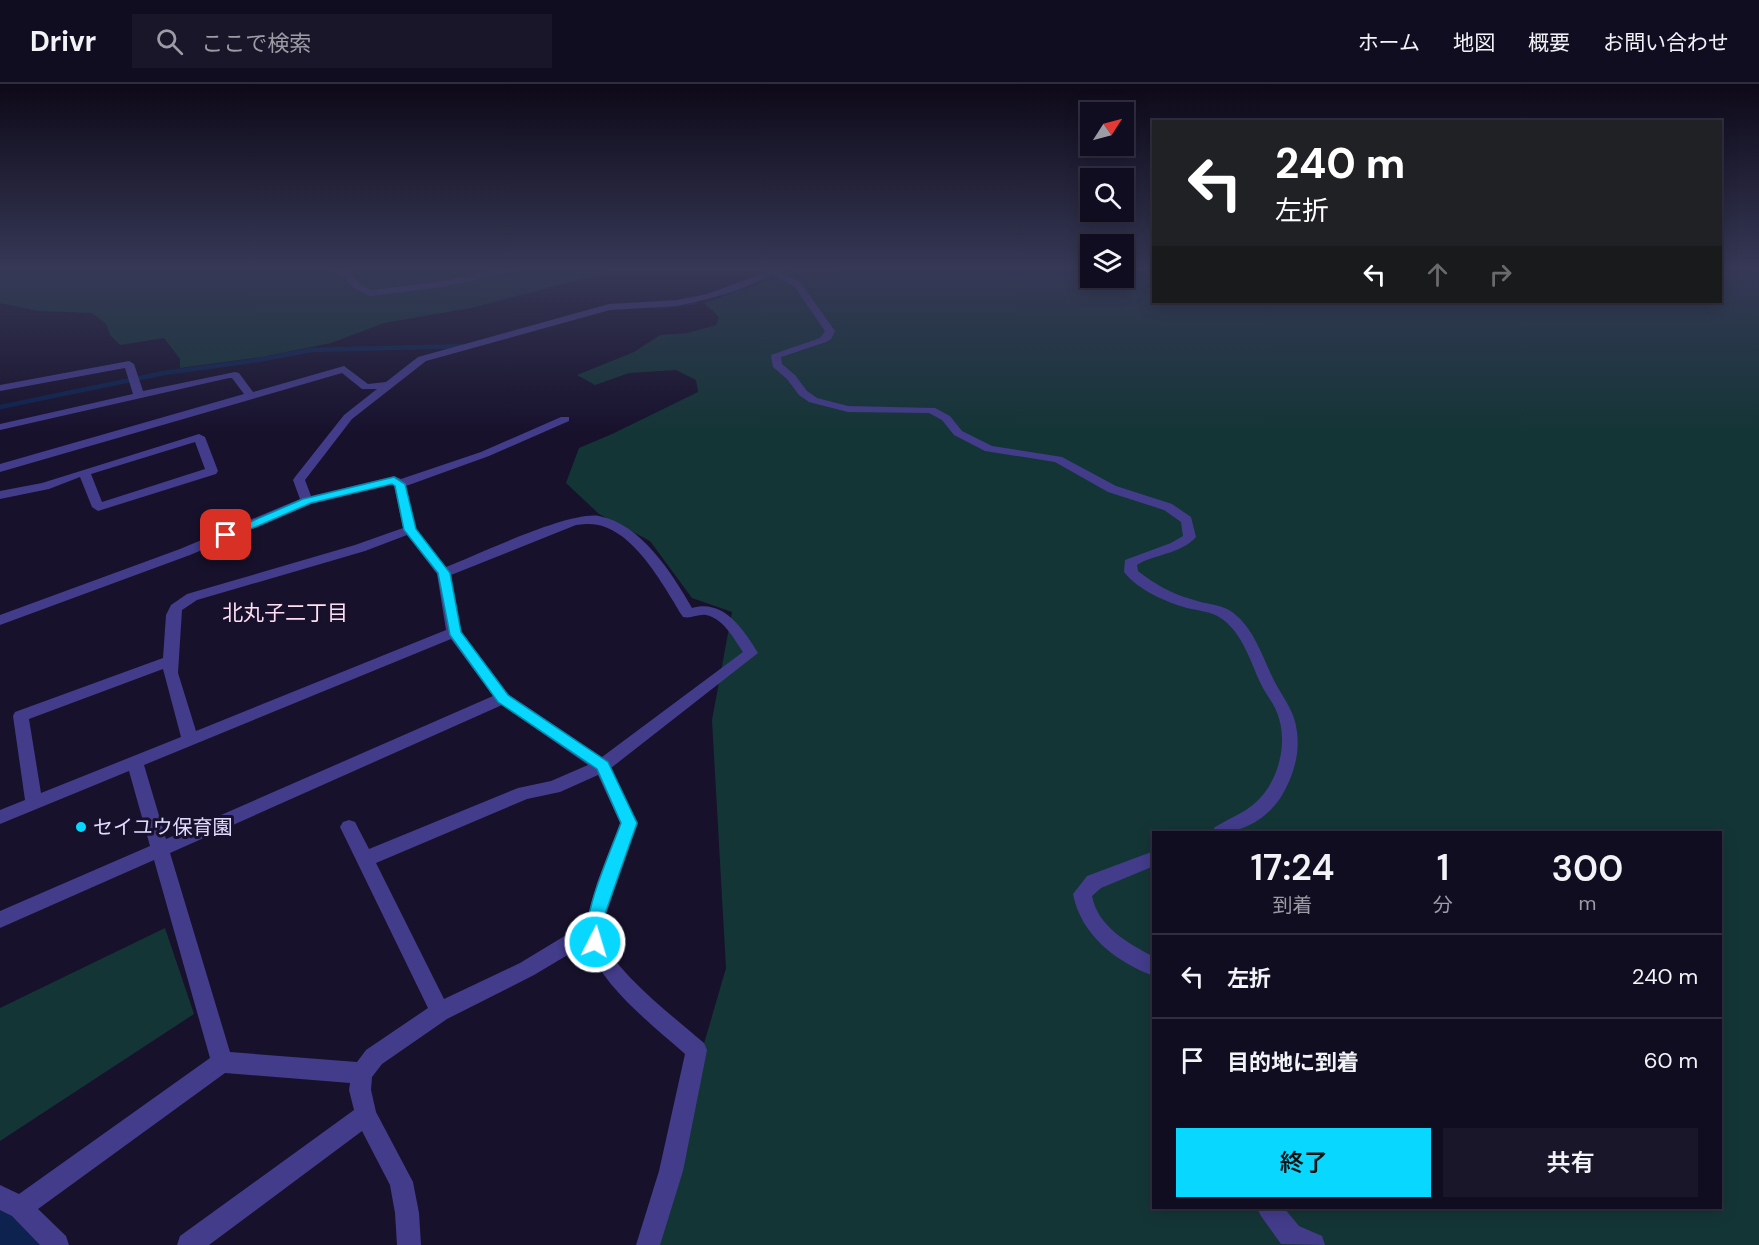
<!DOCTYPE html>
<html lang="ja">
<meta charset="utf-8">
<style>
:root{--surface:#110d21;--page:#1a162a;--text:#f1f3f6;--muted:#9c9ca5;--line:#302d3f;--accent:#08d8ff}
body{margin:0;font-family:"DM Sans","Noto Sans JP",sans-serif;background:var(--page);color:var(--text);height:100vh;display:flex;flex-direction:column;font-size:22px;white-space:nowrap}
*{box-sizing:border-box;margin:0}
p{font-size:20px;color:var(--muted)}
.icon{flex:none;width:33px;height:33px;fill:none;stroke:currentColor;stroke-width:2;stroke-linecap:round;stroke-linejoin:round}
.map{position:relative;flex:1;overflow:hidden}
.sheet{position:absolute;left:1152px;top:747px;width:570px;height:378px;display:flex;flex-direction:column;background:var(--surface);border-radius:0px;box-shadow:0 3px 15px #0003,0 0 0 2px var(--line)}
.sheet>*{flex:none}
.hud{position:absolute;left:1152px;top:36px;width:570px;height:183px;border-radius:0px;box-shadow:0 3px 15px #0003,0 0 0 2px var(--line);background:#202124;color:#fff;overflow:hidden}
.needle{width:39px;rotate:54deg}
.tools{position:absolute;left:1080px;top:18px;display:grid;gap:12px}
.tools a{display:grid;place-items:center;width:54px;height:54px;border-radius:0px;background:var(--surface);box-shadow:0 3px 15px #0003,0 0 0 2px var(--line);font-size:30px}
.pin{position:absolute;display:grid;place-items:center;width:51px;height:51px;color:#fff;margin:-26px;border-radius:12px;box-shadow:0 3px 9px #0006}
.me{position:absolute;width:66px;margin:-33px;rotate:5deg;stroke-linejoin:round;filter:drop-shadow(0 0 4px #0008)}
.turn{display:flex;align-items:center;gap:21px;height:126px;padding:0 24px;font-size:27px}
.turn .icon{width:78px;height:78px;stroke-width:2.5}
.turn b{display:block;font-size:42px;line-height:51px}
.lanes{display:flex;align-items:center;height:57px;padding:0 24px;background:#0003;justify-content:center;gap:30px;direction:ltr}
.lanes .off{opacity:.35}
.eta{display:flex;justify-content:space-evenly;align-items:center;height:102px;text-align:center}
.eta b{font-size:36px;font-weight:600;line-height:42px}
.action{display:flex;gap:12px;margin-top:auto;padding:12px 24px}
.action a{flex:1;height:69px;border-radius:0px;background:var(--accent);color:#111;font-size:24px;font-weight:600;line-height:69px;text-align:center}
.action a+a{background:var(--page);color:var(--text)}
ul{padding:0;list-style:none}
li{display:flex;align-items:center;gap:18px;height:84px;padding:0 24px;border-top:2px solid var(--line)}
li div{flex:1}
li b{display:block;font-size:22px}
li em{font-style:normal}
header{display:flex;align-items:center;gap:36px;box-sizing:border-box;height:84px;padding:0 30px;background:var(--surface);border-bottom:2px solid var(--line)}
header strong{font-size:28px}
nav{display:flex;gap:33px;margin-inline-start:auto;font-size:21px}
.search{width:420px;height:54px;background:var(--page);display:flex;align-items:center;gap:15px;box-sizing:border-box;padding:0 21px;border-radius:0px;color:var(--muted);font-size:22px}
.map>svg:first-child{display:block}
</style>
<header>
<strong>Drivr</strong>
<div class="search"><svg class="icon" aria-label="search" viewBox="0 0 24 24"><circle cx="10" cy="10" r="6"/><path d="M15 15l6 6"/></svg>ここで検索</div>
<nav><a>ホーム</a><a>地図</a><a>概要</a><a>お問い合わせ</a></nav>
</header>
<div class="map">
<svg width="1759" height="1161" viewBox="0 0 1759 1161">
<rect width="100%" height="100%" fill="#17112c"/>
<path fill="#143536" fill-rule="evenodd" d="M 0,186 L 617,186 L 471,224 L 384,239 L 331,259 L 262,273 L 180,284 L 180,275 L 164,254 L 120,261 L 110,251 L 106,240 L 92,229 L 39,227 L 0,219 Z
M 762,186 L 1090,186 L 1090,194 L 1124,194 L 1124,186 L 1153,186 L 1154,218 L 1720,218 L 1721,186 L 1759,186 L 1759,1161 L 650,1161 L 674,1063 L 726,884 L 712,636 L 732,528 L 692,514 L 650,457 L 599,430 L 566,399 L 579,364 L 612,350 L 698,308 L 696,296 L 676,286 L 629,289 L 595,301 L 577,291 L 634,268 L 660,251 L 687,249 L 716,241 L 719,233 L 704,219 L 767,197 L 767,190 ZM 1154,748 L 1720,748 L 1720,1124 L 1154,1124 Z
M 165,844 L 194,930 L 0,1057 L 0,924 Z"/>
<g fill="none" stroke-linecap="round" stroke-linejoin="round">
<path stroke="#0d224f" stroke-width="4.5" d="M 723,210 L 778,191 L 833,186
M 656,223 L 695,218
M 0,323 L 164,289 L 259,276 L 311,266 L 466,262"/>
<path fill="#0d224f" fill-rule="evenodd" d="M 0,1122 L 34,1138 L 44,1161 L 0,1161 Z"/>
<path fill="#433c8b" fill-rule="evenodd" d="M 328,186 L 348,187 L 360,200 L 371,206 L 443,197 L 504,186 L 520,186 L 443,203 L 370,212 L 354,204 L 342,191 Z
M 766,186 L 783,186 L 782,189 L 800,198 L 835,247 L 831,255 L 826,258 L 781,273 L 782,280 L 795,291 L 807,307 L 817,314 L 848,322 L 935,324 L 950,332 L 962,347 L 992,362 L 1062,373 L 1116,402 L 1172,420 L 1191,433 L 1196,453 C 1183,468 1160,470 1142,478 L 1137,481 L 1138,487 C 1154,500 1174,511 1194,516 C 1205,520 1218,520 1229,526 C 1255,542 1263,577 1277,602 C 1286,618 1295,629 1297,648 C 1300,671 1293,693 1281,713 C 1266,736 1239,751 1212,748 L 1215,743 C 1228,735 1242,730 1254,720 C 1280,698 1290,654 1275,624 C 1270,614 1263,606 1259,596 C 1250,575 1241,548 1222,535 C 1211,527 1199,527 1187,524 C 1166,518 1138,506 1124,488 L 1125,476 L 1171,459 L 1183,452 L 1181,438 L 1164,426 L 1108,408 L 1055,378 L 985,367 L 954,351 L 942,336 L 929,329 L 848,328 L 809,318 L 799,311 L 787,295 L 773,283 L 771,271 L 820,254 L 825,247 L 794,202 L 773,191 L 738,206 L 708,215 L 677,222 L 610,226 L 426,277 L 352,335 L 305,396 L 311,412 L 394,392 L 401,395 L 481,368 L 561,333 L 569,333 L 569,337 L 489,372 L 406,402 L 416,445 L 446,483 C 479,470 569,427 599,432 C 641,440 672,489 692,524 C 724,515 743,545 758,569 L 611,684 L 638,739 C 628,767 598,830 605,857 C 611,885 681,939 704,959 L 707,966 L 683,1087 L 660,1161 L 636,1161 L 659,1087 L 685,970 C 648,937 606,906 586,860 L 534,891 L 447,935 L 382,980 L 372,993 L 371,1006 L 376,1028 L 413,1098 L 419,1129 L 421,1161 L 397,1161 L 395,1129 L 390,1101 L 362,1047 L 209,1161 L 177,1161 L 180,1152 L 354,1026 L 349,1006 L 350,999 L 225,989 L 38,1125 L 66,1152 L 69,1161 L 40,1161 L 12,1132 L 0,1126 L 0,1101 L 19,1110 L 210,974 L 154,776 L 0,844 L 0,827 L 150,762 L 129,687 L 0,740 L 0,726 L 25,716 L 13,632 L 15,628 L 163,574 L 166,531 L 171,521 L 187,510 L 355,461 L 403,444 L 394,402 L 392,400 L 311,420 L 190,471 L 0,541 L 0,531 L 180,465 L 300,415 L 293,396 L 295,393 L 344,331 L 377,305 L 362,305 L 342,289 L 0,388 L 0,380 L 244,310 L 232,294 L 229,294 L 0,346 L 0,340 L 133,310 L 125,284 L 0,307 L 0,301 L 129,277 L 134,280 L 143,307 L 235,288 L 239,289 L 253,308 L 344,282 L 368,300 L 386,298 L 418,273 L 609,220 L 677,216 L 707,210 L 767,188 ZM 586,440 C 630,437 663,501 683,533 C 691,535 698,530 706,531 C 723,534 734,555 743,568 L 602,673 L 508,610 L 461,547 L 451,491 L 576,441 ZM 407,451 L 437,490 L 446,546 L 196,647 L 178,589 L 182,526 L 197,516 L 365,467 ZM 451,555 L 493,612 L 166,755 L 144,681 ZM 163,585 L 181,653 L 41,709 L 29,635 ZM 502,621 L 588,681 L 551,697 L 518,704 L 369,765 L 355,738 L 349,736 L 343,738 L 340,743 L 428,924 L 366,966 L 357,978 L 230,968 L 170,769 ZM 598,691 L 620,739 L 597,799 L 586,839 L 520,879 L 444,915 L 376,779 L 527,715 L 560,708 Z
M 199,350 L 205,353 L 218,387 L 216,390 L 98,427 L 92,423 L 80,393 L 49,405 L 0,415 L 0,407 L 42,399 ZM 195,358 L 205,385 L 102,418 L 91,390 Z
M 1154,767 L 1154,782 L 1101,804 L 1092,812 C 1098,843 1128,859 1154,873 L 1154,892 C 1116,878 1081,851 1073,810 L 1087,792 Z
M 1257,1124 L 1284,1124 L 1299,1142 L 1322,1152 L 1325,1161 L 1281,1160 L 1261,1132 Z"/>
</g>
<linearGradient id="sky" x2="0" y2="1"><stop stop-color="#0d0918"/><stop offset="0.53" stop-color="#363856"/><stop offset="1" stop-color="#363856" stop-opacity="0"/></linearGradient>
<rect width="1759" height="348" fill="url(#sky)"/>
<path fill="#08d8ff" stroke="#058ca6" stroke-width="1.5" d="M 394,393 L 405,400 L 416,445 L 450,489 L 461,548 L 508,611 L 608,678 L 637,739 L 604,833 L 604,858 L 601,864 L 595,866 L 589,864 C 577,839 612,765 621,739 L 597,685 L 498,618 L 450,551 L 438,489 L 404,446 L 395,402 L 392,400 L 311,419 L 230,454 L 226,455 L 220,451 L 303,415 Z"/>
<circle fill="#08d8ff" stroke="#17112c" stroke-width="2" cx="81" cy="743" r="6"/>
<g text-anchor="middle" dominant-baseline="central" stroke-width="6" stroke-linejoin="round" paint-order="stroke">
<g font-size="20" fill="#e2dcff" stroke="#17112c" text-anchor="start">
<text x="93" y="743">セイユウ保育園</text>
</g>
<g font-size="21" fill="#ffdef1" stroke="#17112c">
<text x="285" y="529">北丸子二丁目</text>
</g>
</g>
</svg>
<div class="tools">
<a><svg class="needle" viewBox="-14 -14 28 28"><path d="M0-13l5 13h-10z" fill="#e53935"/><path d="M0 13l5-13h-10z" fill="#9c9ca5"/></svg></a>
<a><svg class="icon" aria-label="search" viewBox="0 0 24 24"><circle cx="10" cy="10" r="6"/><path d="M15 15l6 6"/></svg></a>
<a><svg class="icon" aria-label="layers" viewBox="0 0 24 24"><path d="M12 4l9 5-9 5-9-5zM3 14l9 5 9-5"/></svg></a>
</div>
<div class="pin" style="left:226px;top:451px;background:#d93025"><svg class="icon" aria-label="arrive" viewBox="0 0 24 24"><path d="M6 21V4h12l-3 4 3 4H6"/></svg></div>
<svg class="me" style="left:595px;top:858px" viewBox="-20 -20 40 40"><circle r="17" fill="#08d8ff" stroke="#fff" stroke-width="3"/><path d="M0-11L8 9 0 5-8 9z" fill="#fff"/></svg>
<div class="hud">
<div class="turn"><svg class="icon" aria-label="left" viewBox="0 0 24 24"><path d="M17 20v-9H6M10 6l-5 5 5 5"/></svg><div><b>240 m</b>左折</div></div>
<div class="lanes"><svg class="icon" aria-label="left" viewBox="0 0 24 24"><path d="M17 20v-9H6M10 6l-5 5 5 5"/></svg><svg class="icon off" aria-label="ahead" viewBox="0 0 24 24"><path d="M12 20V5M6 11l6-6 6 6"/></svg><svg class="icon off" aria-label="right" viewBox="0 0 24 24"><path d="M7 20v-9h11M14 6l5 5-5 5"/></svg></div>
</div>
<section class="sheet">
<div class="eta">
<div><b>17:24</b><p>到着</p></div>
<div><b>1</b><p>分</p></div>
<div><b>300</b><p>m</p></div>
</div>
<ul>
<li><svg class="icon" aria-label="left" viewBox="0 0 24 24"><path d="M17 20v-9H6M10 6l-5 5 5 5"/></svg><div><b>左折</b></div><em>240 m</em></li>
<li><svg class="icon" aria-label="arrive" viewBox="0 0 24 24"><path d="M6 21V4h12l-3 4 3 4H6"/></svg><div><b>目的地に到着</b></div><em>60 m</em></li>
</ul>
<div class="action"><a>終了</a><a>共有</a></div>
</section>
</div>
